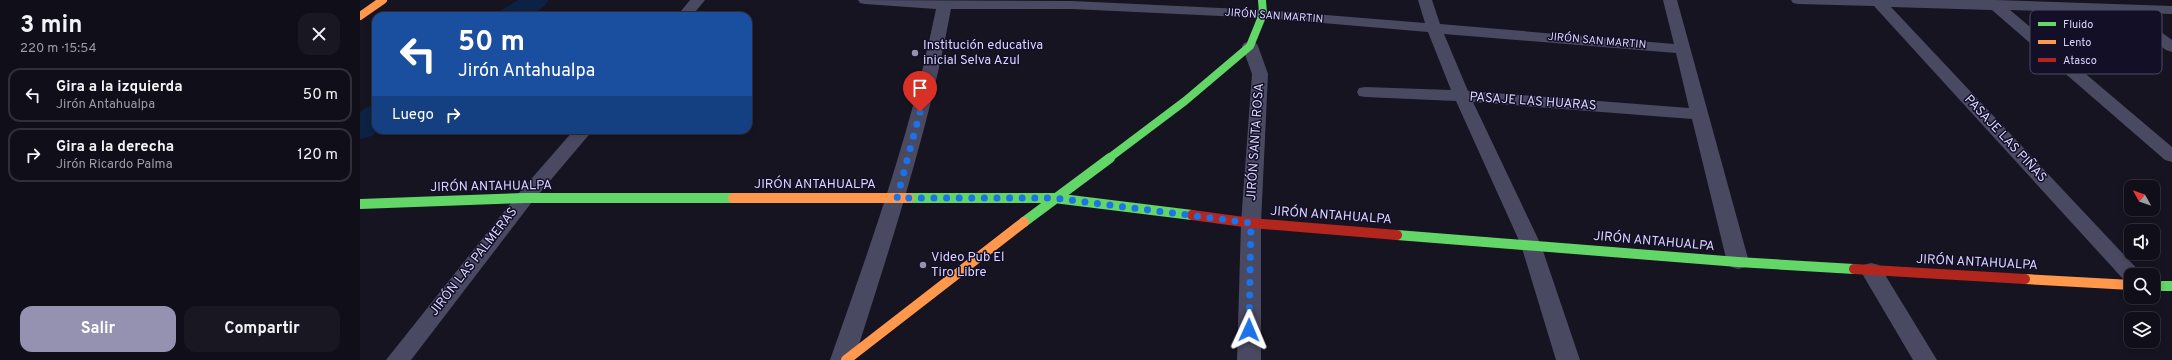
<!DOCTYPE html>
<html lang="es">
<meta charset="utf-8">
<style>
:root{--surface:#100f19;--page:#191822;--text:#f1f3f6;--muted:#9c9ca2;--line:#302f38;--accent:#9591b1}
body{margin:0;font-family:Overpass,sans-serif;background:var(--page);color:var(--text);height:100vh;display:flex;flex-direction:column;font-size:15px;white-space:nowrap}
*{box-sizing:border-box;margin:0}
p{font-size:13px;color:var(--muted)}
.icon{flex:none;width:22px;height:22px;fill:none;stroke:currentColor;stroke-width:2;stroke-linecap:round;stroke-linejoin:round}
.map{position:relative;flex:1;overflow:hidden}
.drawer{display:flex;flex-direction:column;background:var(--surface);width:360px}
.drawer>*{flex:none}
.top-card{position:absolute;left:12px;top:12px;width:380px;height:122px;border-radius:12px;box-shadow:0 2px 6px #0003,0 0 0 1px var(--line);background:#1a4fa0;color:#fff;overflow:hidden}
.needle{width:26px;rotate:310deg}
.buttons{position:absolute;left:1764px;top:180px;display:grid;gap:8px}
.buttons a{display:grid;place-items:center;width:36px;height:36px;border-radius:8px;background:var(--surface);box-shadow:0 2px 6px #0003,0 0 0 1px var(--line);font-size:20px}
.pin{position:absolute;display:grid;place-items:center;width:34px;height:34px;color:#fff;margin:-41px -17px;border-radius:50% 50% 50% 0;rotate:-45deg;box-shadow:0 0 4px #0007}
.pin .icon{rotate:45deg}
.me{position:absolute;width:44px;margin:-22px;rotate:1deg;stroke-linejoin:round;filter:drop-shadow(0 0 3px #0008)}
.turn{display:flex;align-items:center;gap:14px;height:84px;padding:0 20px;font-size:18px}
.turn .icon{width:52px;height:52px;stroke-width:2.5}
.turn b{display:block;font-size:28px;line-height:34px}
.then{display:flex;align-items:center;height:38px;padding:0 20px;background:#0003;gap:8px;font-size:15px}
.round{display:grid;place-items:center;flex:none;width:42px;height:42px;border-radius:12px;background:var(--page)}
.head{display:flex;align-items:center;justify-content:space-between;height:68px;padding:0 20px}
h1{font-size:24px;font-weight:700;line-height:30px}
.cta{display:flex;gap:8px;margin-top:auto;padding:8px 20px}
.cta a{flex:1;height:46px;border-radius:12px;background:var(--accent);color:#fff;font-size:16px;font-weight:700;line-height:46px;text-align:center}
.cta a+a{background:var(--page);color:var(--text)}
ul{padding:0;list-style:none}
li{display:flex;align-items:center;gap:12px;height:54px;margin:0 8px 6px;padding:0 12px;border:2px solid var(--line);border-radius:12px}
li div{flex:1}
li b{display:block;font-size:15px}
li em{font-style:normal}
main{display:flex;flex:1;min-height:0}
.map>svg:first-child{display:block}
</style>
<main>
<section class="drawer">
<div class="head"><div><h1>3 min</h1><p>220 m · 15:54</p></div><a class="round"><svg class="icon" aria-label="close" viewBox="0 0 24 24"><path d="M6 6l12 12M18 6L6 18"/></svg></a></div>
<ul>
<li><svg class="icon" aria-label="left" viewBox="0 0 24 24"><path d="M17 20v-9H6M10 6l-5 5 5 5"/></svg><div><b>Gira a la izquierda</b><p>Jirón Antahualpa</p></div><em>50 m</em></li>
<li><svg class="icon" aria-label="right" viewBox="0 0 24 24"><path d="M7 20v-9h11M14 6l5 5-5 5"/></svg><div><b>Gira a la derecha</b><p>Jirón Ricardo Palma</p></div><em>120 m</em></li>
</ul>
<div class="cta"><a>Salir</a><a>Compartir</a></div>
</section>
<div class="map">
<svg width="1812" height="360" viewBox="0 0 1812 360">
<rect width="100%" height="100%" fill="#161421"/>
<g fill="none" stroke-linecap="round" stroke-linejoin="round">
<path fill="#0d2144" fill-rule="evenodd" d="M 158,0 L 189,0 C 176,19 159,16 138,16 L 142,10 Z
M 16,105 L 16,130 L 18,130 L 12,136 L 0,139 L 0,112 L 5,108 Z"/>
<path fill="#4a4962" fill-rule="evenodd" d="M 330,0 L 345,0 L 332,16 L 317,16 Z
M 498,0 L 712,1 L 903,10 L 1065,23 L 1058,0 L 1072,0 L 1080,24 L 1314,44 L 1303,0 L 1317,0 L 1389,262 L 1385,267 L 1378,269 L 1371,267 L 1367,262 L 1332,119 L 1113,102 L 1181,245 L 1220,360 L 1196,360 L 1161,245 L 1096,101 L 1005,97 L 999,96 L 997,92 L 999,88 L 1005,87 L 1091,90 L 1068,32 L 903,18 L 712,9 L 591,9 C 569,129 531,244 494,360 L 470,360 C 511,244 552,129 576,9 L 505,4 L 500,3 ZM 1084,34 L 1316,53 L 1329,108 L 1108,91 Z
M 1431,0 L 1635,0 L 1812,6 L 1812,14 L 1775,13 L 1812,40 L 1812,52 L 1806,50 L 1756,13 L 1650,10 L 1812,147 L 1812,162 L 1805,160 L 1632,10 L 1531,7 L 1783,275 L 1771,275 L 1771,282 L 1764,280 L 1514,6 L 1438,4 L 1433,3 Z
M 890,41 L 896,43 L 898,46 L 908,74 L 901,223 L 901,360 L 877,360 L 881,223 L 892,74 L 882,46 L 884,43 Z
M 214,130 L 233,130 L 172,202 L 51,360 L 26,360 L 158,194 Z
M 1511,263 L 1519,265 L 1577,360 L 1553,360 L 1500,270 L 1503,265 Z"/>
<path stroke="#63d668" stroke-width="8" d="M 748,159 L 825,101 L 890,46 L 903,14 L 902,0"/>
<path stroke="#63d668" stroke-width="10" d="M 549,198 L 694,198 L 832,215
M 0,204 L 165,198 L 373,198
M 664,222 L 750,158
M 1037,235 L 1378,262 L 1494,269
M 1793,286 L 1812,286"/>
<path stroke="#ff974d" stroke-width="8" d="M 0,16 L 23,0"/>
<path stroke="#ff974d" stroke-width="10" d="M 373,198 L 549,198
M 1665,279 L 1771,285
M 486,360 L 664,222"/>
<path stroke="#b3261e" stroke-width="10" d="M 832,215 L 891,223 L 1037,235
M 1494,269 L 1665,279"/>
</g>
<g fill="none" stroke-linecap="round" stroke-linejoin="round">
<path stroke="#1a73e8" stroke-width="7" stroke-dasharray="0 12.6" d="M 560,112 L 537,198 L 694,198 L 891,223 L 889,330"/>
</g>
<g fill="#9591b1" stroke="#130f26" stroke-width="1.5">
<circle cx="555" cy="53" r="4"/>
<circle cx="563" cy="265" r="4"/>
</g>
<g text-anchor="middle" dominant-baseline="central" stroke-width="3" stroke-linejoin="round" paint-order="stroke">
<g font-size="11" fill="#d9d4ff" stroke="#130f26">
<text transform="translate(914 16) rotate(4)">JIRÓN SAN MARTIN</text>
<text transform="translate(1237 41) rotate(5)">JIRÓN SAN MARTIN</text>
</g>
<g font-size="13" fill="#d9d4ff" stroke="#130f26" text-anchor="start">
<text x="563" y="46">Institución educativa<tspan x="563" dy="15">inicial Selva Azul</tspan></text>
<text x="571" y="258">Video Pub El<tspan x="571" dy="15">Tiro Libre</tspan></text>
</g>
<g font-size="13" fill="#d9d4ff" stroke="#130f26">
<text transform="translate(1173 102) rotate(4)">PASAJE LAS HUARAS</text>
<text transform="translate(1645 139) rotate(47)">PASAJE LAS PIÑAS</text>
<text transform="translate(896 142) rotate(-86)">JIRÓN SANTA ROSA</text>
<text x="455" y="185">JIRÓN ANTAHUALPA</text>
<text transform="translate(131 187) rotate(-1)">JIRÓN ANTAHUALPA</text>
<text transform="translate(971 216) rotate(4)">JIRÓN ANTAHUALPA</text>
<text transform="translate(1294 242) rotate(5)">JIRÓN ANTAHUALPA</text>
<text transform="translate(114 262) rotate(-52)">JIRÓN LAS PALMERAS</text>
<text transform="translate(1617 263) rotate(3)">JIRÓN ANTAHUALPA</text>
</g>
</g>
<rect x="1670" y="10" width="132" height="64" rx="6" fill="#130f26" stroke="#4e4a67" stroke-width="1"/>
<rect x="1678" y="22" width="18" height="4" fill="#63d668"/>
<rect x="1678" y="40" width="18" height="4" fill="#ff974d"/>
<rect x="1678" y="58" width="18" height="4" fill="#b3261e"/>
<g font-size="11" fill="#d9d4ff">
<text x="1703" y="28">Fluido</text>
<text x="1703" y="46">Lento</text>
<text x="1703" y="64">Atasco</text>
</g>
</svg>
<div class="buttons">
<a><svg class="needle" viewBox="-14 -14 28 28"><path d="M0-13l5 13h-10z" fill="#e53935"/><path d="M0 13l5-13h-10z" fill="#9c9ca2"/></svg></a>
<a><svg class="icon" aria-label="sound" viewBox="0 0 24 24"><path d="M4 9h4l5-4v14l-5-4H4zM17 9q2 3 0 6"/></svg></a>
<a><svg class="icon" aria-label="search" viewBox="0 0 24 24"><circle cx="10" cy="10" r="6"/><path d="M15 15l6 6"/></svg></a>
<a><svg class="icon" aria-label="layers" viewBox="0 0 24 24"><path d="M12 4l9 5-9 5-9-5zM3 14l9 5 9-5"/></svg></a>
</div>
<div class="pin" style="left:560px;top:112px;background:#d93025"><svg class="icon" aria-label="arrive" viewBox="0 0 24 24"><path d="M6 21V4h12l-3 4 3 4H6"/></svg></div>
<svg class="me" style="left:889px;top:330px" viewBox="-20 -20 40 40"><path d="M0-17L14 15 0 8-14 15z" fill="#1a73e8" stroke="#fff" stroke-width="4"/></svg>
<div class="top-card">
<div class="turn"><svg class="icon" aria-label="left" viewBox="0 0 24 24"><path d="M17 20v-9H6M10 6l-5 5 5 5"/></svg><div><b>50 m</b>Jirón Antahualpa</div></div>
<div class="then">Luego<svg class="icon" aria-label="right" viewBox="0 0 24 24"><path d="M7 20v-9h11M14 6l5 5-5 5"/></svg></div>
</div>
</div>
</main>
